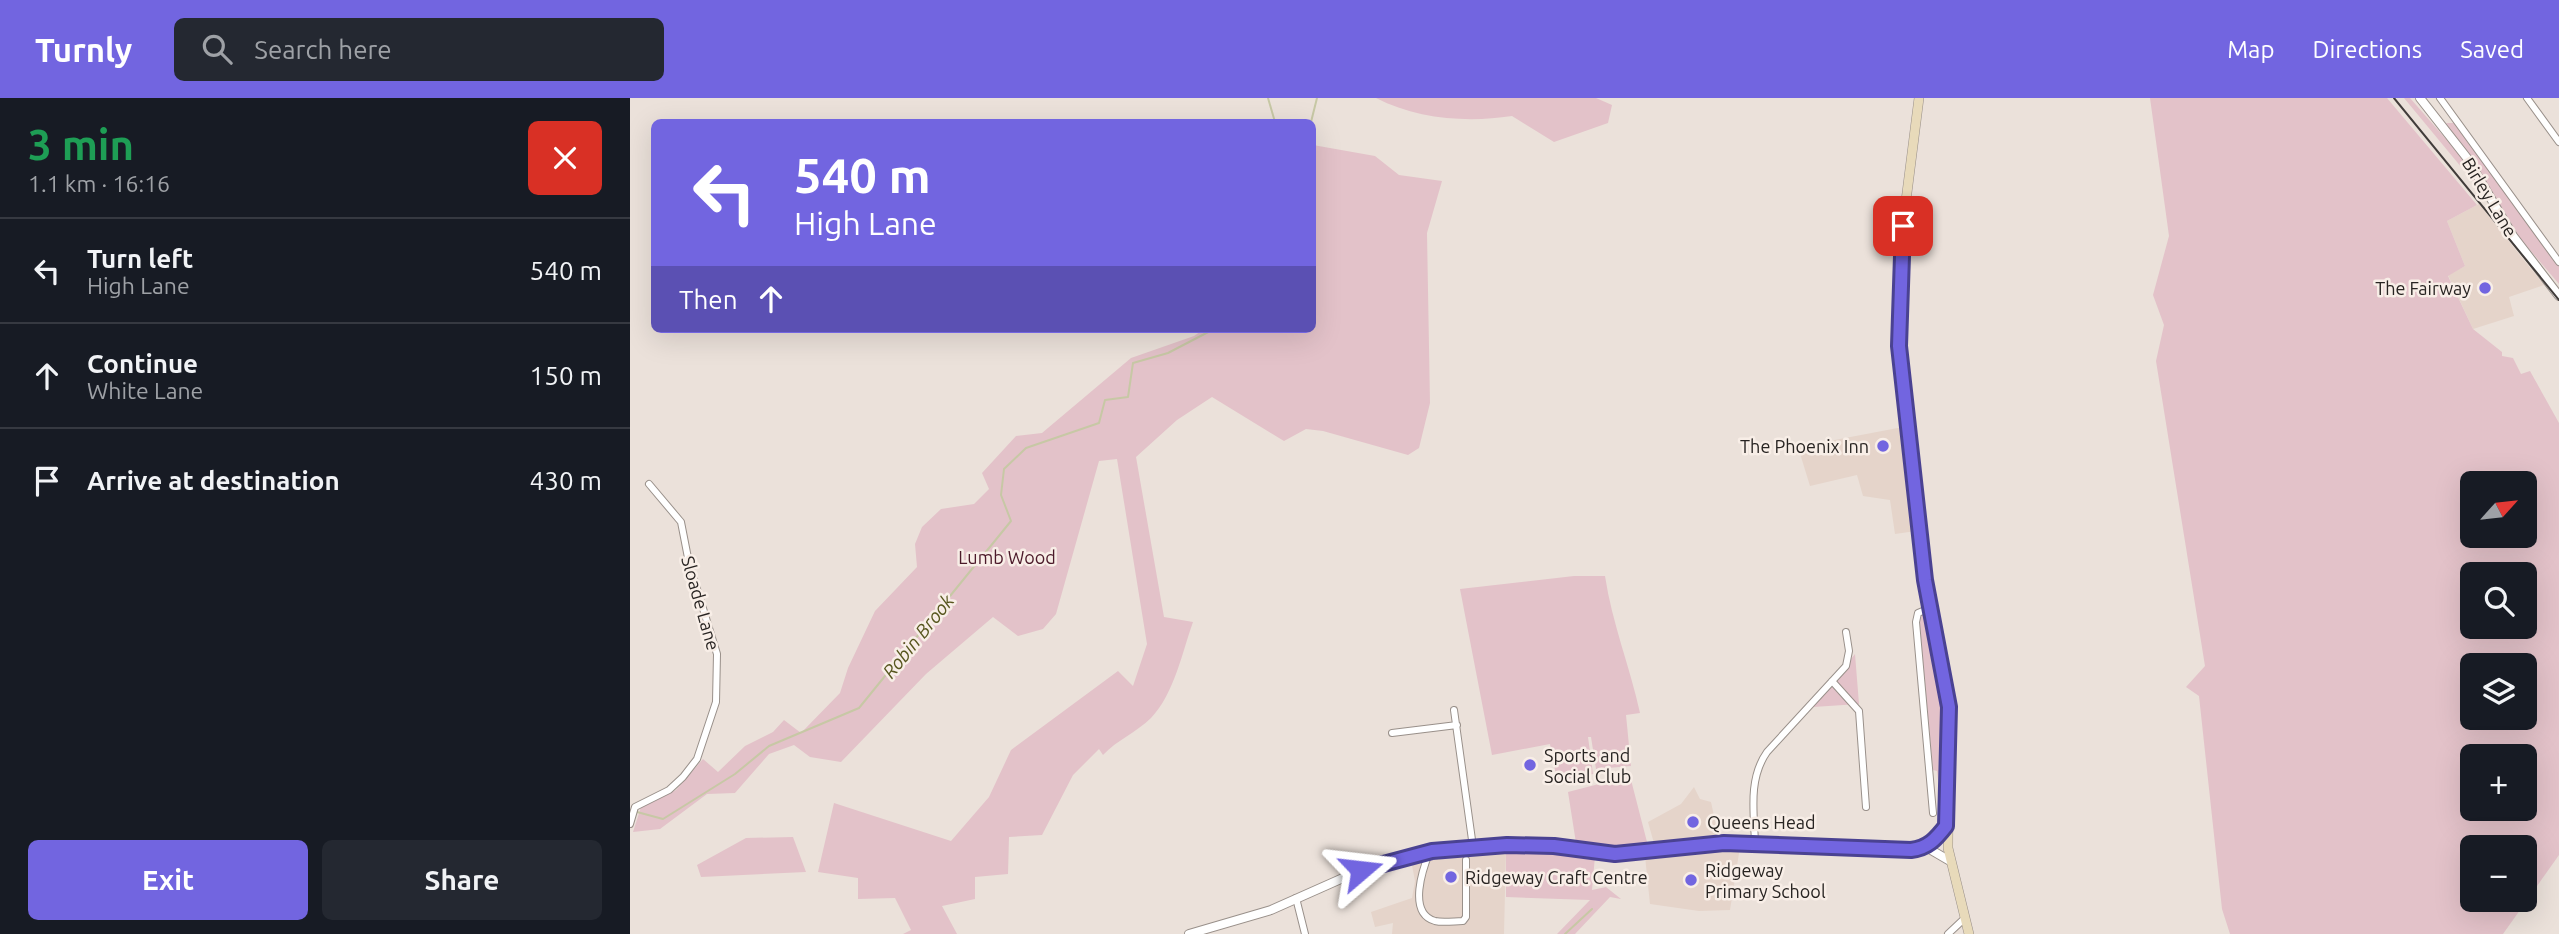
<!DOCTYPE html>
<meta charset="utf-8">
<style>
:root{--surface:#171b24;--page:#242831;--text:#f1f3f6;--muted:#9ea1a6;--line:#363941;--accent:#7265e0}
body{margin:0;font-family:Ubuntu,sans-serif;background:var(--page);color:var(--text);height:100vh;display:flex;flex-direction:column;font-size:26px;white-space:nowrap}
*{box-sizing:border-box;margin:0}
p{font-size:23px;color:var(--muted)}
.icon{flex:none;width:38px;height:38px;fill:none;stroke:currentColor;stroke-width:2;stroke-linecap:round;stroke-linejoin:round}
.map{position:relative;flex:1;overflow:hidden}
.details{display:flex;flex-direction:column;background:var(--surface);width:630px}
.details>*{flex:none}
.hud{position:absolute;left:21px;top:21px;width:665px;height:214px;border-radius:10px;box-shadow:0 7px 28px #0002;background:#7265e0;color:#fff;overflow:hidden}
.needle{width:46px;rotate:63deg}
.fabs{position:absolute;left:1830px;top:373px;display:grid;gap:14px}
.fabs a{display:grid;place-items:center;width:77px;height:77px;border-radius:10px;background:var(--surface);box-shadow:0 7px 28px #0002;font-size:35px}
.pin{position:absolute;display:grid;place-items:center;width:60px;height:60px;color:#fff;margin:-30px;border-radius:14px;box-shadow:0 4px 10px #0006}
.me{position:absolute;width:77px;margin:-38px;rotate:73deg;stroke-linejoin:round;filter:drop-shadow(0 0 5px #0008)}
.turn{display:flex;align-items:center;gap:24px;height:147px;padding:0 28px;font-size:32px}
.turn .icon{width:91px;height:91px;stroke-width:2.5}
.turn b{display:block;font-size:49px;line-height:60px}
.then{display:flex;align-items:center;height:66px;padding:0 28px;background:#0003;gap:14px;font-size:26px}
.round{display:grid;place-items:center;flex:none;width:74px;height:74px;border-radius:10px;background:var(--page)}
.headline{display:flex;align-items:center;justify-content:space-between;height:119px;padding:0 28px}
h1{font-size:42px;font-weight:700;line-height:52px;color:#1e9e55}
.cta{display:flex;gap:14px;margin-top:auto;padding:14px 28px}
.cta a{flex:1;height:80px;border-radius:10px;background:var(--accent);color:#fff;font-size:28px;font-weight:700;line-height:80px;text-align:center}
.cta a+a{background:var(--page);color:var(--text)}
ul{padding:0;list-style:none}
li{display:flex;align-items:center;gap:21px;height:105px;padding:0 28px;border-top:2px solid var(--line)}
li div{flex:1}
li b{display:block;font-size:26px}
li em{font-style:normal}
header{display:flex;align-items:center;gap:42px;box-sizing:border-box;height:98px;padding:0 35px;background:var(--accent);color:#fff}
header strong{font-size:33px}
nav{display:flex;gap:38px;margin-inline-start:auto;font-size:24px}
.search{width:490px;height:63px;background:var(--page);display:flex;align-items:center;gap:18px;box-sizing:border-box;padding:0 24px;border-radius:10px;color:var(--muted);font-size:26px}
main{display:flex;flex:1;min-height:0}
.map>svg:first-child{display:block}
</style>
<header>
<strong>Turnly</strong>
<div class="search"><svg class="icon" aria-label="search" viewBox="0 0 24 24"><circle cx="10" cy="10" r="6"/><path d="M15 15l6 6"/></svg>Search here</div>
<nav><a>Map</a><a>Directions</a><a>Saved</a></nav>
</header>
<main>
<section class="details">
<div class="headline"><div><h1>3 min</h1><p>1.1 km · 16:16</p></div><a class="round" style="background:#d93025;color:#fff"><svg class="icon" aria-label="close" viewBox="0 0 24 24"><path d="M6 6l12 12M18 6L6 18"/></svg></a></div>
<ul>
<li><svg class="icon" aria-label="left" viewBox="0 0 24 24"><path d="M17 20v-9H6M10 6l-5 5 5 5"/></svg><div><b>Turn left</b><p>High Lane</p></div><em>540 m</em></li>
<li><svg class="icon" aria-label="ahead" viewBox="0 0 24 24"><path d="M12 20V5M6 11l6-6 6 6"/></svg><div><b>Continue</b><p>White Lane</p></div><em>150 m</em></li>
<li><svg class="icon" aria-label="arrive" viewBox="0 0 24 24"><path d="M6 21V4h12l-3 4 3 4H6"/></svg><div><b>Arrive at destination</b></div><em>430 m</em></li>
</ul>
<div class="cta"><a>Exit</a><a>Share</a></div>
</section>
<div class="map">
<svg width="1929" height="836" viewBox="0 0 1929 836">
<rect width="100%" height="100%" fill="#ebe1da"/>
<path fill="#e5d4ca" d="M 1849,106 L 1914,187 L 1879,199 L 1884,218 L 1843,231 L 1818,177 L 1835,168 L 1817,123 Z
M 1273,329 L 1286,433 L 1265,436 L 1260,402 L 1233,398 L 1227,377 L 1180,388 L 1168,349 Z
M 1064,689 L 1070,701 L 1081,704 L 1091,750 L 1110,749 L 1100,812 L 1069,813 L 1020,806 L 1015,758 L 1027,756 L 1018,724 L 1051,706 Z
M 876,750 L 874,836 L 762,836 L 763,825 L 745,829 L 741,814 L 782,800 L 785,783 L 781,762 Z"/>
<path fill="#e3c2c9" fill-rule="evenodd" d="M 746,0 L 966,0 L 982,7 L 978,25 L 924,44 L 882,18 C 837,25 787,21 746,0 Z
M 1520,0 L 1757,0 L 1847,107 L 1817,123 L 1835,168 L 1818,178 L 1843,231 L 1872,254 L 1872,258 L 1883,260 L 1891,276 L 1900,273 L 1929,325 L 1929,757 L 1873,836 L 1600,836 L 1592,811 L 1569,598 L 1556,589 L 1575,568 L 1526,263 L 1534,227 L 1523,197 L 1539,138 ZM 1843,385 L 1895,385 L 1895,438 L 1843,438 ZM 1843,476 L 1895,476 L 1895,528 L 1843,528 ZM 1843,567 L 1895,567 L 1895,620 L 1843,620 ZM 1843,658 L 1895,658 L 1895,710 L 1843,710 ZM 1843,749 L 1895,749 L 1895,802 L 1843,802 Z
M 1774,0 L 1780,0 L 1829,56 L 1851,93 Z
M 1816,25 L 1824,25 L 1929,168 L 1929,186 L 1888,138 Z
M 683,47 L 745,58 L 769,77 L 812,83 L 797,135 L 800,305 L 789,350 L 778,357 L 693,333 L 676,331 L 654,343 L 582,299 L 547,322 L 506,359 L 534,519 L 563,524 C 552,555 544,596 521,620 C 507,634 487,642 473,657 L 469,651 L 443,677 L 412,737 L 379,739 L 378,776 L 345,779 L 345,801 L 312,808 L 327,836 L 273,836 L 281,832 L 265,800 L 228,801 L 228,780 L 188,774 L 204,705 L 321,743 L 359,699 L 381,652 L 488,573 L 503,588 L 517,546 L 487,361 L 469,363 L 426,516 L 413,531 L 388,538 L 363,519 L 296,576 L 211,664 L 180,659 L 164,647 L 139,656 L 105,695 L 77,696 L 30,731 L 3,734 L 11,709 L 46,692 L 73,661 L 88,674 L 115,648 L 143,634 L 154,622 L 171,635 L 210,595 L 218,570 L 245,513 L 287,469 L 285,446 L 292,429 L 311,411 L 344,406 L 359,391 L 352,375 L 386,338 L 412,335 L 501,260 L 564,238 L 574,231 L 682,231 Z
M 944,478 L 975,478 C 982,525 1000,569 1010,615 L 996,617 L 1001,668 L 966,671 L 961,639 L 958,639 L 963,676 L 927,682 L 920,646 L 862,657 L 830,491 Z
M 1293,515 L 1297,516 L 1311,596 L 1316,682 L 1308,682 L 1307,673 L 1303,672 L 1289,523 Z
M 1225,556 L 1229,606 L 1183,609 Z
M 1000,678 L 1017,744 C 1002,761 964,748 946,745 L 938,694 Z
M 163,739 L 176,774 L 71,779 L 67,767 L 116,740 Z
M 876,750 L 965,758 L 962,792 L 976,789 L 991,801 L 980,799 L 945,836 L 927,836 L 960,802 L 876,799 Z"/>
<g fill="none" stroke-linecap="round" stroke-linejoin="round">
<path stroke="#c7c8a5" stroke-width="2" d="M 638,0 L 645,24
M 681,24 L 687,0
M 7,714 L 33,721 L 105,676 L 139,648 L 229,610 L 381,423 L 371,397 L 374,371 L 396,350 L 469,325 L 475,302 L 498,299 L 503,265 L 538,255 L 584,231
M 935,836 L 962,811"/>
<g stroke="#99908a" stroke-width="8">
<path id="minor" d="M 1810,0 L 1929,164
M 1897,0 L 1929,44
M 1300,510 L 1288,515 L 1286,524 L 1303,715
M 1202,583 L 1229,613 L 1236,709
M 824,612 L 843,749
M 762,635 L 827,627
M 0,726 L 5,709 L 39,692 L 53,679 L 67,661 L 86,604 L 87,556 L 59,465 L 51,424 L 19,386
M 1125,745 C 1124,715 1118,681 1137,654 L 1216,568 L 1219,553 L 1216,534
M 800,753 C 793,770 777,815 805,823 C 813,825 825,823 833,823 L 836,819 L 836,762
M 666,800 L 675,836
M 1318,836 L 1335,820"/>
</g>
<g stroke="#99908a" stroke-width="10">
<path id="tertiary" d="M 1790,0 L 1837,60 L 1883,138 L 1929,198
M 1296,749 L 1320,763
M 559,836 L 641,812 L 731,772 L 801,753 L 906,747 L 1000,756 L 1094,745 L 1281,752 L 1296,749 L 1316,728"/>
</g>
<g stroke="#99908a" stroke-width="10">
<path id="secondary" d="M 1289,0 L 1270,150 L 1269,248 L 1295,482 L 1319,609 L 1318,750 L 1339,836"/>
</g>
<use href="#minor" stroke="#fff" stroke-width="6"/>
<use href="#tertiary" stroke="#fff" stroke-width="8"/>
<use href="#secondary" stroke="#e8daba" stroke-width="9"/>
<path stroke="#413c3a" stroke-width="2" d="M 1764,0 L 1929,202"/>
</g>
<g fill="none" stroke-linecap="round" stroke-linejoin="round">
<g stroke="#4a4292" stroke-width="18">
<path id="route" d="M 731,772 L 802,753 L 877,747 L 924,748 L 985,756 L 1094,745 L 1281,752 C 1298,750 1306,741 1316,728 L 1319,609 L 1295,482 L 1269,248 L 1273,128"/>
</g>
<use href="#route" stroke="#7265e0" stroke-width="12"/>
</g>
<g fill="#7265e0" stroke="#f8eee7" stroke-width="2.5">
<circle cx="1855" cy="190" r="7"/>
<circle cx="1253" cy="348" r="7"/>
<circle cx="900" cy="667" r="7"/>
<circle cx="1063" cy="724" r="7"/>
<circle cx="821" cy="779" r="7"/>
<circle cx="1061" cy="782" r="7"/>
</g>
<g text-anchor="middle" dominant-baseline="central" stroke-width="5" stroke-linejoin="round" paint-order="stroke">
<g font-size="18" fill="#282422" stroke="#f8eee7">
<text transform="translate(1860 99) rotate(59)">Birley Lane</text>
<text transform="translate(71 505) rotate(74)">Sloade Lane</text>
</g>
<g font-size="18" fill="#282422" stroke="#f8eee7" text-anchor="start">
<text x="1841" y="190" text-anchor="end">The Fairway</text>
<text x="1239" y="348" text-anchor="end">The Phoenix Inn</text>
<text x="914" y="657">Sports and<tspan x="914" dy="21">Social Club</tspan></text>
<text x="1077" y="724">Queens Head</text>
<text x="1075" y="772">Ridgeway<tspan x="1075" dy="21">Primary School</tspan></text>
<text x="835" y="779">Ridgeway Craft Centre</text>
</g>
<g font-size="18" fill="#4c1a2a" stroke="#f8eee7">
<text x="377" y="459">Lumb Wood</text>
</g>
<g font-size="19" font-style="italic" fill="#57561e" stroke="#f8eee7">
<text transform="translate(288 538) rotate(-51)">Robin Brook</text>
</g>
</g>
</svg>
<div class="fabs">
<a><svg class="needle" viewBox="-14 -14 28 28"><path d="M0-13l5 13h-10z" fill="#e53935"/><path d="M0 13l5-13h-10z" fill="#9ea1a6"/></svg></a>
<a><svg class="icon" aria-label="search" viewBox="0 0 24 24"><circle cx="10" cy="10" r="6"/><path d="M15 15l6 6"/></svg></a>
<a><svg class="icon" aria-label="layers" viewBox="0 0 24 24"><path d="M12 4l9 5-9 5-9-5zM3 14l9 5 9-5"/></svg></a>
<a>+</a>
<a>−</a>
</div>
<div class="pin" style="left:1273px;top:128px;background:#d93025"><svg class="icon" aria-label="arrive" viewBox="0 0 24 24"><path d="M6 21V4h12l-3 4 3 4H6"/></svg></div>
<svg class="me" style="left:731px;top:772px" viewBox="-20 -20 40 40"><path d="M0-17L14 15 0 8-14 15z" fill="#7265e0" stroke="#fff" stroke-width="4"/></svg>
<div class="hud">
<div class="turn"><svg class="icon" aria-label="left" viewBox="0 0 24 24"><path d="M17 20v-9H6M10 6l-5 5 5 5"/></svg><div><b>540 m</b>High Lane</div></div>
<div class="then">Then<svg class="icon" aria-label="ahead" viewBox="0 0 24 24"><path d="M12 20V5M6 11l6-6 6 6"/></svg></div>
</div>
</div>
</main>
